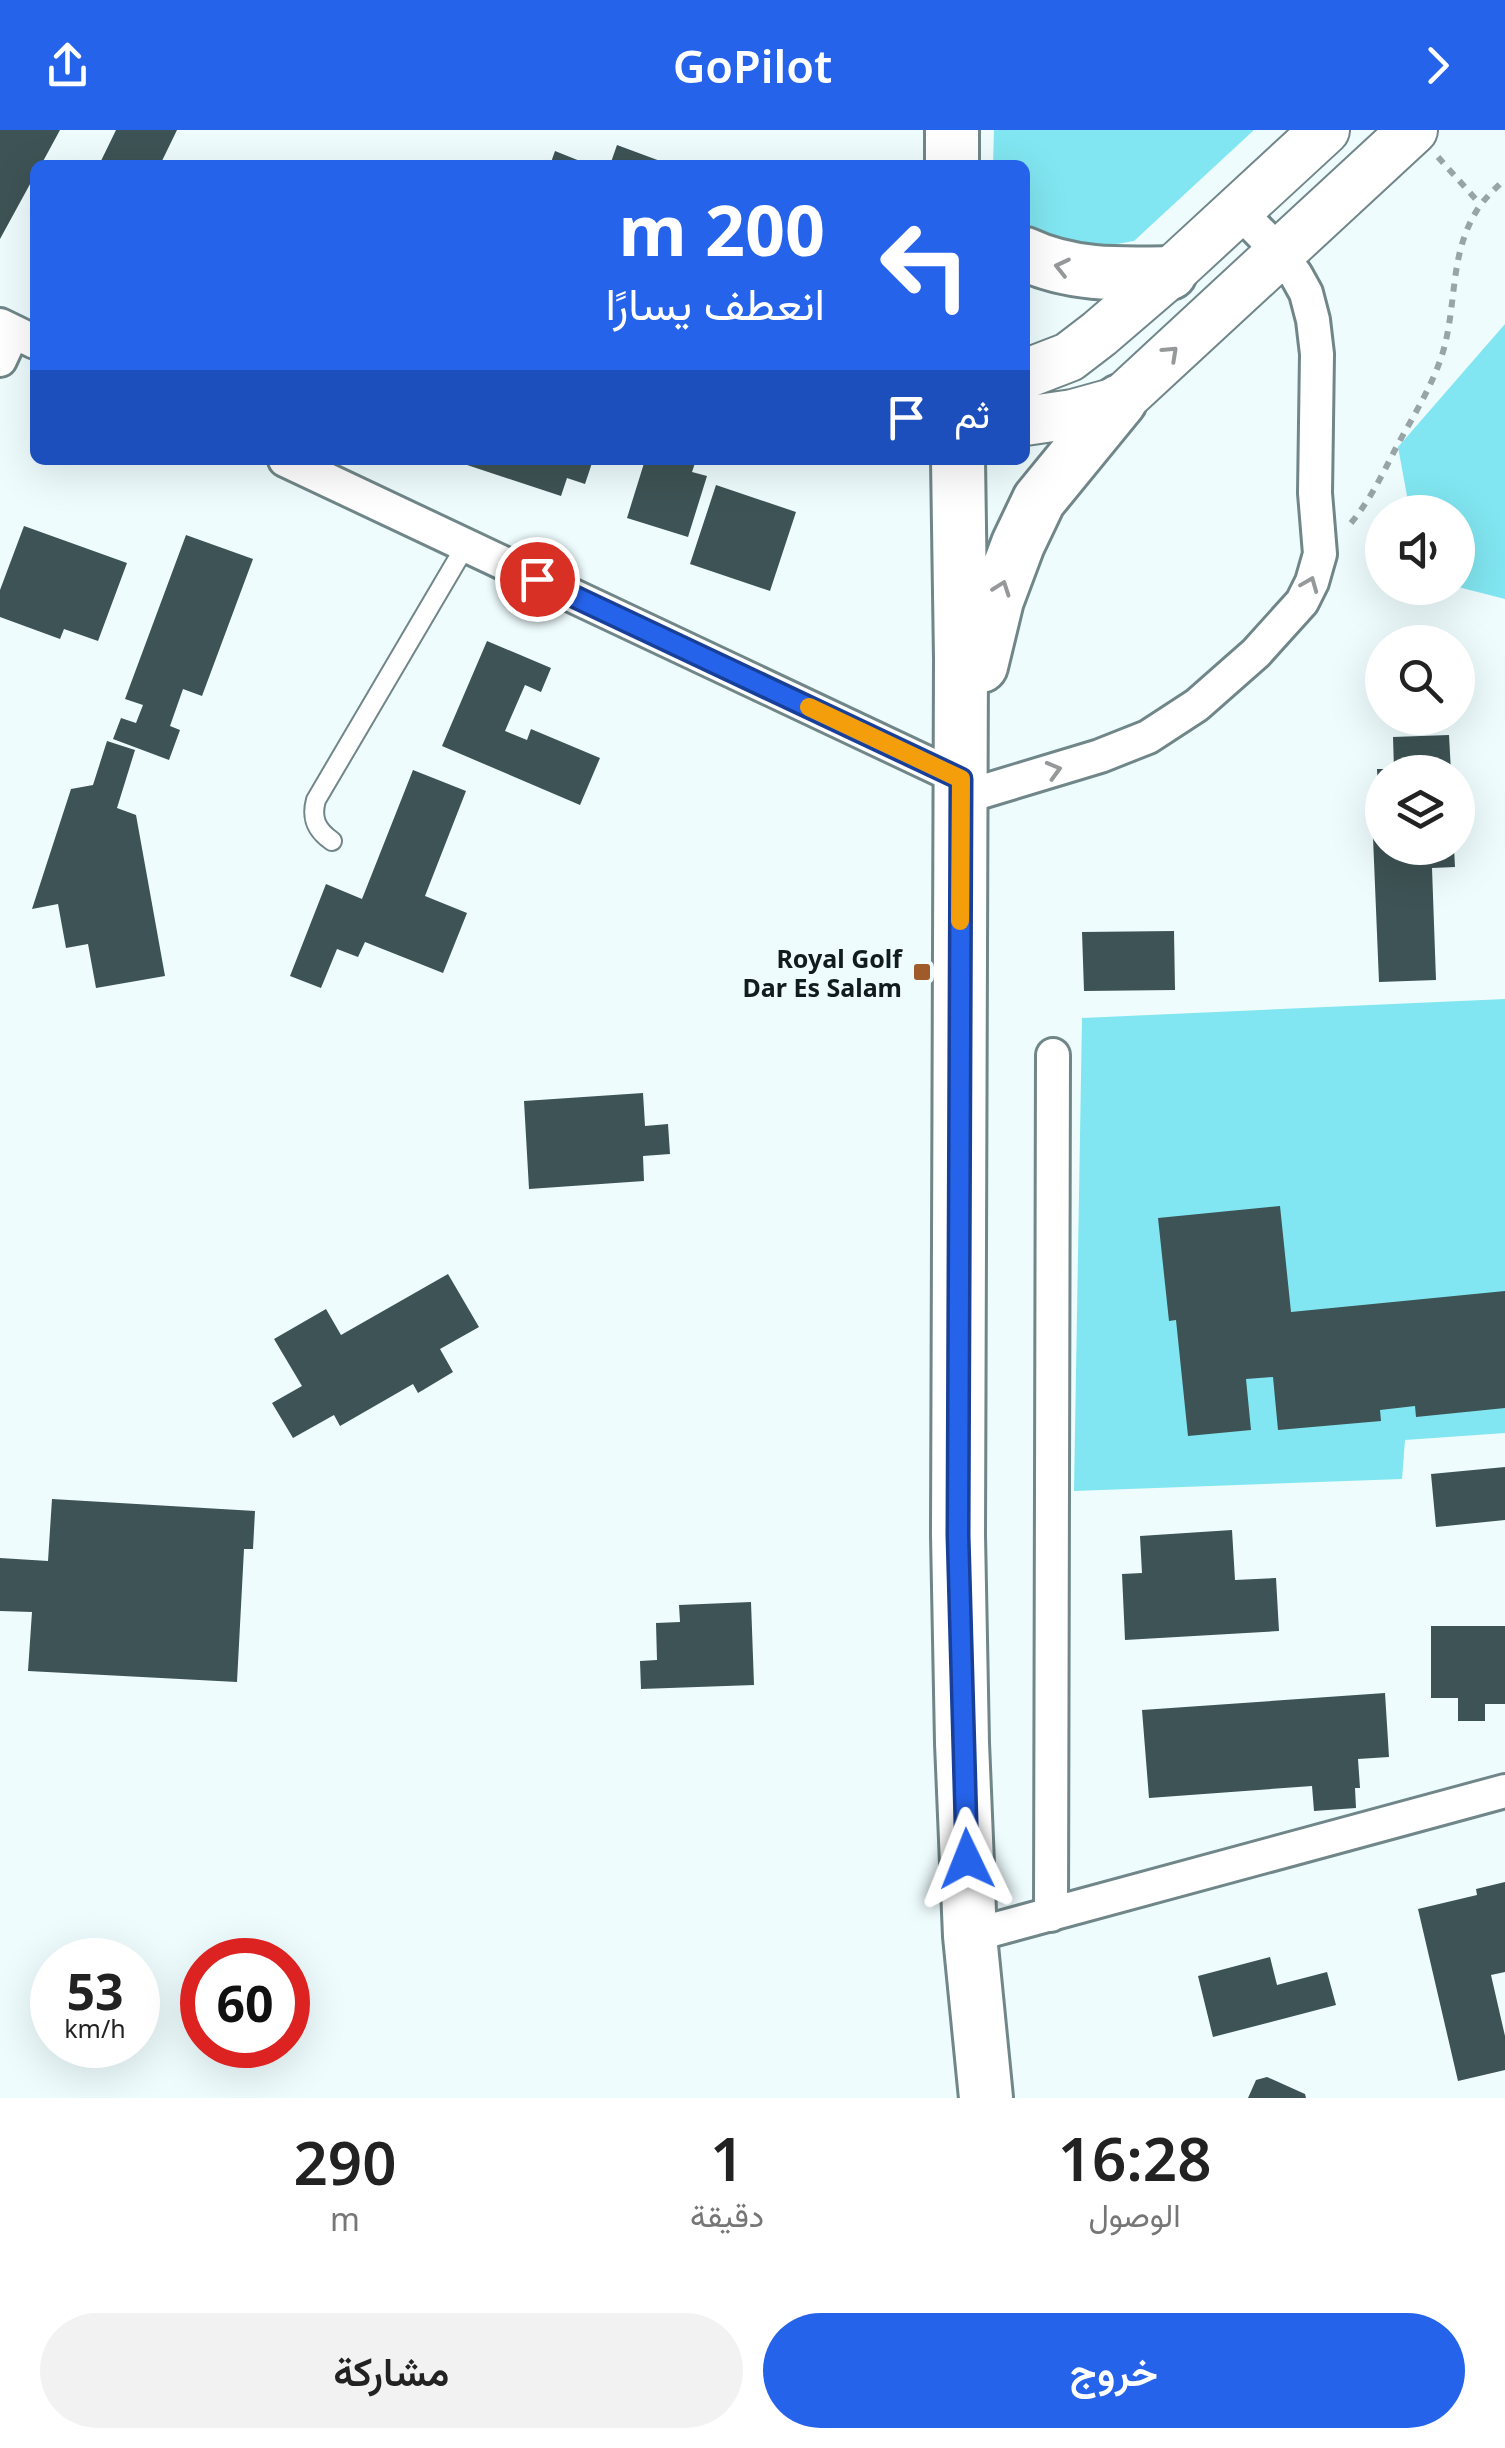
<!DOCTYPE html>
<html lang="ar">
<meta charset="utf-8">
<style>
:root{--surface:#fff;--page:#f2f2f2;--text:#222;--muted:#767676;--accent:#2563eb}
body{margin:0;font-family:"Noto Sans",Vazirmatn,sans-serif;background:var(--page);color:var(--text);direction:rtl;height:100vh;display:flex;flex-direction:column;font-size:38px;white-space:nowrap}
*{box-sizing:border-box;margin:0}
p{font-size:32px;color:var(--muted)}
.icon{flex:none;width:55px;height:55px;fill:none;stroke:currentColor;stroke-width:2;stroke-linecap:round;stroke-linejoin:round}
.map{position:relative;height:1968px;overflow:hidden;direction:ltr}
.drawer{display:flex;flex-direction:column;background:var(--surface);flex:1}
.drawer>*{flex:none}
.hud{position:absolute;left:30px;top:30px;width:1000px;height:305px;border-radius:15px;box-shadow:0 10px 40px #0002;direction:rtl;background:#2563eb;color:#fff;overflow:hidden}
.buttons{position:absolute;left:1365px;top:365px;display:grid;gap:20px}
.buttons a{display:grid;place-items:center;width:110px;height:110px;border-radius:50%;background:var(--surface);box-shadow:0 10px 40px #0002;font-size:50px}
.speed{position:absolute;left:30px;top:1808px;display:flex;gap:20px;font-size:50px;font-weight:700;text-align:center}
.speed>*{display:grid;place-content:center;width:130px;height:130px;border-radius:50%;background:var(--surface);box-shadow:0 10px 40px #0002;line-height:1}
.speed small{font-size:25px;font-weight:400}
.speed .limit{border:15px solid #d22;background:#fff;color:#111}
.pin{position:absolute;display:grid;place-items:center;width:85px;height:85px;color:#fff;margin:-42px;border:5px solid #fff;border-radius:50%;box-shadow:0 2px 10px #0007}
.me{position:absolute;width:110px;margin:-55px;rotate:358deg;stroke-linejoin:round;filter:drop-shadow(0 0 8px #0008)}
.turn{display:flex;align-items:center;gap:35px;height:210px;padding:0 40px;font-size:45px}
.turn .icon{width:130px;height:130px;stroke-width:2.5}
.turn b{display:block;font-size:70px;line-height:85px}
.then{display:flex;align-items:center;height:95px;padding:0 40px;background:#0003;gap:20px;font-size:38px}
.eta{display:flex;justify-content:space-evenly;align-items:center;height:170px;text-align:center}
.eta b{font-size:60px;font-weight:600;line-height:70px}
.action{display:flex;gap:20px;margin-top:auto;padding:20px 40px}
.action a{flex:1;height:115px;border-radius:60px;background:var(--accent);color:#fff;font-size:40px;font-weight:600;line-height:115px;text-align:center}
.action a+a{background:var(--page);color:var(--text)}
header{display:flex;justify-content:space-between;align-items:center;height:130px;padding:0 40px;background:var(--accent);color:#fff;font-size:45px;font-weight:600}
.map>svg:first-child{display:block}
</style>
<header><svg class="icon" aria-label="forward" viewBox="0 0 24 24"><path d="M9 5l7 7-7 7"/></svg>GoPilot<svg class="icon" aria-label="share" viewBox="0 0 24 24"><path d="M12 15V3M7 8l5-5 5 5M5 13v7h14v-7"/></svg></header>
<div class="map">
<svg width="1505" height="1968" viewBox="0 0 1505 1968">
<rect width="100%" height="100%" fill="#eefcfe"/>
<path fill="#81e6f1" d="M 994,0 L 1254,0 L 1134,111 L 1060,124 L 1025,95 L 1025,35 L 993,35 Z
M 1505,194 L 1505,469 L 1458,457 L 1458,382 L 1410,382 L 1398,317 Z
M 1505,869 L 1505,1303 L 1405,1310 L 1402,1349 L 1074,1361 L 1082,888 Z"/>
<path fill="#3e5355" d="M 0,0 L 60,0 L 41,35 L 35,35 L 35,45 L 0,109 Z
M 116,0 L 177,0 L 160,35 L 99,35 Z
M 617,15 L 671,35 L 610,35 Z
M 555,21 L 590,35 L 550,35 Z
M 452,330 L 593,330 L 585,354 L 567,348 L 561,366 Z
M 645,330 L 696,330 L 692,342 L 707,346 L 688,407 L 627,388 Z
M 716,355 L 796,382 L 770,461 L 690,434 Z
M 24,396 L 127,433 L 98,511 L 64,499 L 60,509 L 0,487 L 0,460 Z
M 186,405 L 253,429 L 202,566 L 183,559 L 170,596 L 180,600 L 169,630 L 113,609 L 121,588 L 136,593 L 143,575 L 125,569 Z
M 487,511 L 551,538 L 541,562 L 525,555 L 505,601 L 527,610 L 531,599 L 600,628 L 580,675 L 442,616 Z
M 1449,605 L 1451,642 L 1382,642 L 1382,718 L 1454,718 L 1455,737 L 1432,738 L 1436,850 L 1379,852 L 1372,683 L 1379,683 L 1377,639 L 1394,639 L 1393,607 Z
M 107,611 L 135,620 L 117,678 L 136,685 L 165,846 L 96,858 L 88,814 L 66,818 L 58,774 L 32,779 L 71,659 L 93,655 Z
M 413,640 L 466,661 L 425,766 L 467,783 L 443,843 L 365,812 L 358,827 L 337,819 L 321,858 L 290,846 L 326,754 L 362,769 Z
M 1174,801 L 1175,860 L 1084,861 L 1082,802 Z
M 643,963 L 645,996 L 668,994 L 670,1024 L 643,1026 L 644,1051 L 529,1059 L 524,971 Z
M 1280,1076 L 1291,1182 L 1505,1161 L 1505,1278 L 1416,1287 L 1415,1276 L 1380,1280 L 1381,1291 L 1278,1300 L 1273,1247 L 1246,1249 L 1251,1300 L 1188,1306 L 1176,1190 L 1169,1191 L 1158,1088 Z
M 448,1144 L 479,1197 L 440,1219 L 453,1242 L 418,1263 L 413,1254 L 340,1296 L 334,1285 L 293,1308 L 272,1273 L 302,1256 L 274,1209 L 326,1179 L 341,1205 Z
M 1505,1337 L 1505,1390 L 1436,1397 L 1431,1344 Z
M 52,1369 L 255,1381 L 253,1419 L 244,1419 L 237,1552 L 28,1541 L 32,1482 L 0,1481 L 0,1428 L 48,1431 Z
M 1232,1400 L 1235,1450 L 1276,1448 L 1279,1501 L 1125,1510 L 1122,1444 L 1142,1443 L 1140,1406 Z
M 751,1472 L 754,1555 L 641,1559 L 640,1531 L 657,1530 L 656,1493 L 680,1492 L 679,1475 Z
M 1431,1496 L 1505,1496 L 1505,1574 L 1485,1574 L 1485,1591 L 1458,1591 L 1458,1568 L 1431,1568 Z
M 1385,1563 L 1389,1627 L 1358,1629 L 1360,1658 L 1355,1658 L 1356,1678 L 1314,1681 L 1312,1656 L 1149,1668 L 1142,1580 Z
M 1505,1752 L 1505,1842 L 1491,1845 L 1505,1906 L 1505,1940 L 1458,1951 L 1418,1779 L 1477,1765 L 1476,1759 Z
M 1270,1827 L 1277,1855 L 1327,1842 L 1336,1875 L 1213,1907 L 1198,1846 Z
M 1267,1947 L 1305,1964 L 1306,1968 L 1248,1968 L 1256,1950 Z"/>
<g fill="none" stroke-linecap="round" stroke-linejoin="round">
<g stroke="#708688" stroke-width="22">
<path id="lane" d="M 332,711 C 316,700 311,688 316,670 L 466,415"/>
</g>
<g stroke="#708688" stroke-width="38">
<path id="street" d="M 0,195 L 35,212
M 0,230 L 13,202
M 285,330 L 961,649
M 961,668 L 1100,626 L 1148,607 L 1197,575 L 1256,523 L 1302,472 L 1312,452 L 1320,424 L 1315,363 L 1317,224 L 1313,190 L 1306,163 L 1296,145 L 1280,123 L 1239,81
M 1051,1785 L 1053,925
M 970,1806 L 1505,1661"/>
</g>
<g stroke="#708688" stroke-width="52">
<path id="secondary" d="M 1025,244 L 1069,227 L 1099,204 L 1170,143 L 1325,0
M 1025,291 L 1073,284 L 1120,271 L 1413,0"/>
</g>
<g stroke="#708688" stroke-width="58">
<path id="primary" d="M 952,0 L 952,35
M 1025,124 C 1071,146 1121,144 1170,143
M 958,330 L 961,529 L 958,1405 L 962,1613 L 970,1806 L 986,1968
M 981,536 L 997,470 L 1018,414 L 1039,370 L 1120,271"/>
</g>
<path stroke="#98a4a6" stroke-width="6" stroke-dasharray="8 8" stroke-linecap="butt" d="M 1438,27 L 1480,74
M 1351,393 C 1371,369 1384,341 1398,314 C 1414,285 1432,256 1442,225 C 1458,174 1448,124 1479,77 C 1486,67 1496,58 1505,49"/>
<use href="#lane" stroke="#fff" stroke-width="18"/>
<use href="#street" stroke="#fff" stroke-width="32"/>
<use href="#secondary" stroke="#fff" stroke-width="48"/>
<use href="#primary" stroke="#fff" stroke-width="52"/>
</g>
<defs><path id="oneway-chevron" d="M-2-3.5L2.5 0L-2 3.5" fill="none" stroke-width="1.6" stroke-linecap="round" stroke-linejoin="round" transform="scale(2.5)"/></defs>
<g stroke="#959999">
<use href="#oneway-chevron" transform="translate(1062 137) rotate(-167)"/>
<use href="#oneway-chevron" transform="translate(1171 223) rotate(-43)"/>
<use href="#oneway-chevron" transform="translate(1310 454) rotate(-68)"/>
<use href="#oneway-chevron" transform="translate(1002 458) rotate(-70)"/>
<use href="#oneway-chevron" transform="translate(1054 640) rotate(-16)"/>
</g>
<g fill="none" stroke-linecap="round" stroke-linejoin="round">
<g stroke="#184099" stroke-width="25">
<path id="route" d="M 537,449 L 961,649 L 958,1405 L 967,1729"/>
</g>
<use href="#route" stroke="#2563eb" stroke-width="18"/>
<path stroke="#f59e0b" stroke-width="18" d="M 809,577 L 961,649 L 960,791"/>
</g>
<rect fill="#9f5c2a" stroke="#eefcfe" stroke-width="4" x="912" y="832" width="20" height="20" rx="5"/>
<g text-anchor="middle" dominant-baseline="central" stroke-width="10" stroke-linejoin="round" paint-order="stroke">
<g font-size="25" font-weight="bold" fill="#131c1d" stroke="#eefcfe" text-anchor="end">
<text x="902" y="828">Royal Golf<tspan x="902" dy="29">Dar Es Salam</tspan></text>
</g>
</g>
</svg>
<div class="buttons">
<a><svg class="icon" aria-label="sound" viewBox="0 0 24 24"><path d="M4 9h4l5-4v14l-5-4H4zM17 9q2 3 0 6"/></svg></a>
<a><svg class="icon" aria-label="search" viewBox="0 0 24 24"><circle cx="10" cy="10" r="6"/><path d="M15 15l6 6"/></svg></a>
<a><svg class="icon" aria-label="layers" viewBox="0 0 24 24"><path d="M12 4l9 5-9 5-9-5zM3 14l9 5 9-5"/></svg></a>
</div>
<div class="speed"><div>53<small>km/h</small></div><div class="limit">60</div></div>
<div class="pin" style="left:537px;top:449px;background:#d93025"><svg class="icon" aria-label="arrive" viewBox="0 0 24 24"><path d="M6 21V4h12l-3 4 3 4H6"/></svg></div>
<svg class="me" style="left:967px;top:1729px" viewBox="-20 -20 40 40"><path d="M0-17L14 15 0 8-14 15z" fill="#2563eb" stroke="#fff" stroke-width="4"/></svg>
<div class="hud">
<div class="turn"><svg class="icon" aria-label="left" viewBox="0 0 24 24"><path d="M17 20v-9H6M10 6l-5 5 5 5"/></svg><div><b>200 m</b>انعطف يسارًا</div></div>
<div class="then">ثم<svg class="icon" aria-label="arrive" viewBox="0 0 24 24"><path d="M6 21V4h12l-3 4 3 4H6"/></svg></div>
</div>
</div>
<section class="drawer">
<div class="eta">
<div><b>16:28</b><p>الوصول</p></div>
<div><b>1</b><p>دقيقة</p></div>
<div><b>290</b><p>m</p></div>
</div>
<div class="action"><a>خروج</a><a>مشاركة</a></div>
</section>
